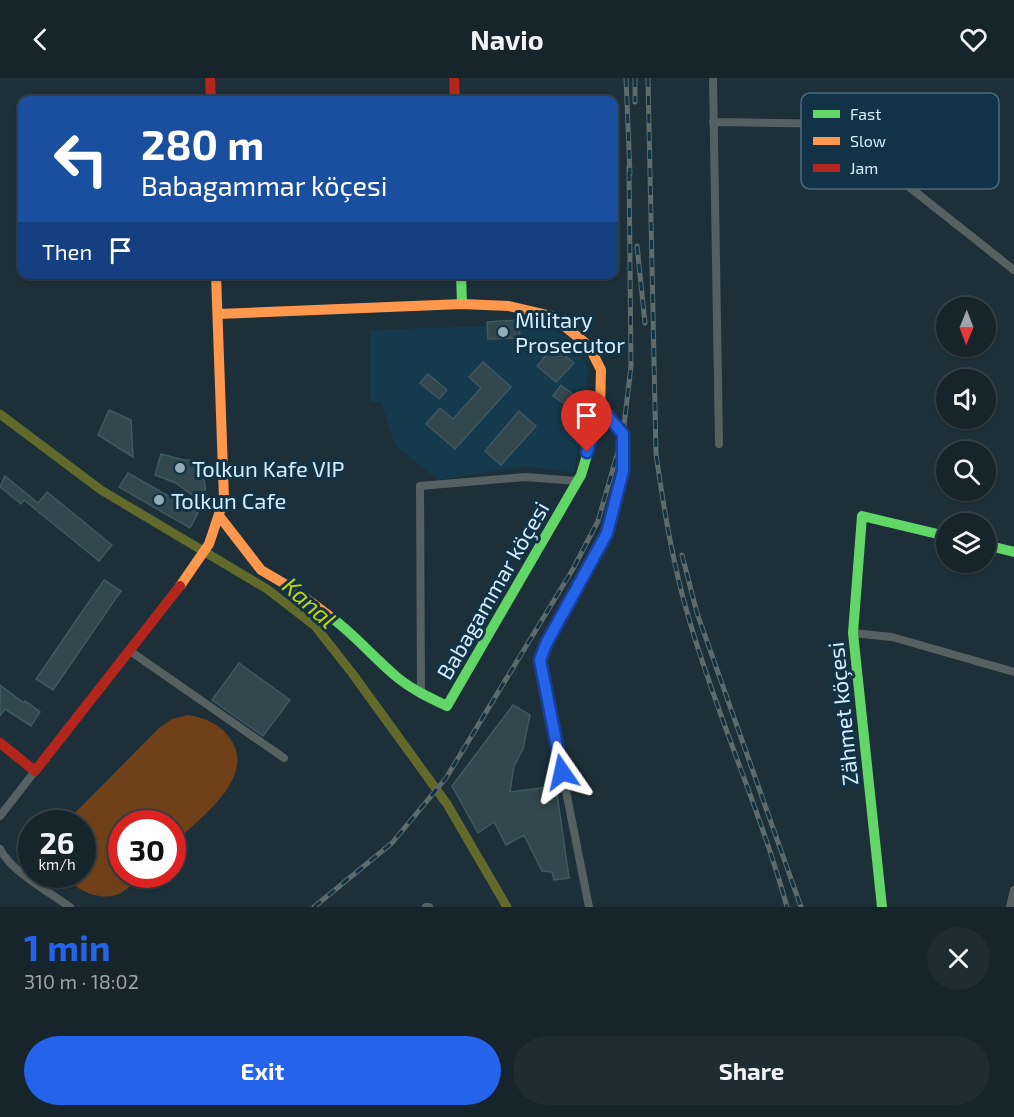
<!DOCTYPE html>
<meta charset="utf-8">
<style>
:root{--surface:#16242b;--page:#1f2c33;--text:#f1f3f6;--muted:#9ea4a9;--line:#354147;--accent:#2563eb}
body{margin:0;font-family:"Exo 2",sans-serif;background:var(--page);color:var(--text);height:100vh;display:flex;flex-direction:column;font-size:22px;white-space:nowrap}
*{box-sizing:border-box;margin:0}
p{font-size:20px;color:var(--muted)}
.icon{flex:none;width:33px;height:33px;fill:none;stroke:currentColor;stroke-width:2;stroke-linecap:round;stroke-linejoin:round}
.map{position:relative;height:829px;overflow:hidden}
.panel{display:flex;flex-direction:column;background:var(--surface);flex:1}
.panel>*{flex:none}
.hud{position:absolute;left:18px;top:18px;width:600px;height:183px;border-radius:12px;box-shadow:0 2px 4px #0004,0 0 0 2px var(--line);background:#1a4fa0;color:#fff;overflow:hidden}
.needle{width:39px;rotate:181deg}
.fabs{position:absolute;left:936px;top:219px;display:grid;gap:12px}
.fabs a{display:grid;place-items:center;width:60px;height:60px;border-radius:50%;background:var(--surface);box-shadow:0 2px 4px #0004,0 0 0 2px var(--line);font-size:30px}
.speed{position:absolute;left:18px;top:732px;display:flex;gap:12px;font-size:30px;font-weight:700;text-align:center}
.speed>*{display:grid;place-content:center;width:78px;height:78px;border-radius:50%;background:var(--surface);box-shadow:0 2px 4px #0004,0 0 0 2px var(--line);line-height:1}
.speed small{font-size:15px;font-weight:400}
.speed .limit{border:9px solid #d22;background:#fff;color:#111}
.pin{position:absolute;display:grid;place-items:center;width:51px;height:51px;color:#fff;margin:-62px -26px;border-radius:50% 50% 50% 0;rotate:-45deg;box-shadow:0 0 6px #0007}
.pin .icon{rotate:45deg}
.me{position:absolute;width:66px;margin:-33px;rotate:349deg;stroke-linejoin:round;filter:drop-shadow(0 0 4px #0008)}
.turn{display:flex;align-items:center;gap:21px;height:126px;padding:0 24px;font-size:27px}
.turn .icon{width:78px;height:78px;stroke-width:2.5}
.turn b{display:block;font-size:42px;line-height:51px}
.then{display:flex;align-items:center;height:57px;padding:0 24px;background:#0003;gap:12px;font-size:22px}
.round{display:grid;place-items:center;flex:none;width:63px;height:63px;border-radius:32px;background:var(--page)}
.headline{display:flex;align-items:center;justify-content:space-between;height:102px;padding:0 24px}
h1{font-size:36px;font-weight:700;line-height:45px;color:var(--accent)}
.button{display:flex;gap:12px;margin-top:auto;padding:12px 24px}
.button a{flex:1;height:69px;border-radius:36px;background:var(--accent);color:#fff;font-size:24px;font-weight:700;line-height:69px;text-align:center}
.button a+a{background:var(--page);color:var(--text)}
header{display:flex;justify-content:space-between;align-items:center;height:78px;padding:0 24px;background:var(--surface);font-size:27px;font-weight:700}
.map>svg:first-child{display:block}
</style>
<header><svg class="icon" aria-label="back" viewBox="0 0 24 24"><path d="M15 5l-7 7 7 7"/></svg>Navio<svg class="icon" aria-label="heart" viewBox="0 0 24 24"><path d="M12 20l-8-8c-3-5 5-10 8-4 3-6 11-1 8 4z"/></svg></header>
<div class="map">
<svg width="1014" height="829" viewBox="0 0 1014 829">
<rect width="100%" height="100%" fill="#1d3039"/>
<path fill="#143a4c" d="M 519,247 L 543,247 L 577,264 L 589,292 L 574,395 L 525,388 L 438,402 L 395,367 L 381,324 L 370,324 L 370,252 L 487,248 L 488,261 L 519,260 Z"/>
<path fill="#704018" d="M 188,637 C 204,639 222,647 231,662 C 257,701 197,742 173,766 L 172,746 L 122,746 L 122,796 L 141,797 C 136,802 130,809 124,813 C 105,826 76,814 65,797 L 82,796 L 82,746 L 65,745 L 159,650 L 172,641 Z"/>
<g fill="none" stroke-linecap="round" stroke-linejoin="round">
<path stroke="#616a2a" stroke-width="9" d="M 0,336 L 101,412 L 267,511 L 315,548 L 352,595 L 447,726 L 507,829"/>
</g>
<path fill="#33474e" stroke="#3f5861" stroke-width="1.5" d="M 519,242 L 520,260 L 488,261 L 487,244 Z
M 554,268 L 574,285 L 556,304 L 537,288 Z
M 483,284 L 511,309 L 455,371 L 426,346 L 440,330 L 453,341 L 481,310 L 469,299 Z
M 428,296 L 447,312 L 439,321 L 420,305 Z
M 561,307 L 575,318 L 575,333 L 553,318 Z
M 109,332 L 131,342 L 133,379 L 98,357 Z
M 519,333 L 536,348 L 501,387 L 485,373 Z
M 161,376 L 184,382 L 202,382 L 206,418 L 192,417 L 176,405 L 155,397 Z
M 128,395 L 198,435 L 190,450 L 119,409 Z
M 5,398 L 38,425 L 47,414 L 112,467 L 99,483 L 24,422 L 21,426 L 0,409 Z
M 104,502 L 121,513 L 53,612 L 36,601 Z
M 239,585 L 290,622 L 263,658 L 212,622 Z
M 0,607 L 24,625 L 25,623 L 40,634 L 31,648 L 5,631 L 0,638 Z
M 513,627 L 530,637 L 523,671 L 514,688 L 510,714 L 556,708 L 569,800 L 554,802 L 552,794 L 542,793 L 524,757 L 506,767 L 494,744 L 478,755 L 452,708 Z"/>
<g fill="none" stroke-linecap="round" stroke-linejoin="round">
<path stroke="#556160" stroke-width="8" d="M 713,0 L 719,366
M 713,44 L 850,46 L 889,93 L 1014,192
M 853,555 L 892,559 L 1014,594
M 130,573 L 284,680
M 421,616 L 420,408 L 525,399 L 577,403
M 0,738 L 35,693
M 0,771 C 11,793 49,814 70,829
M 426,829 L 429,829
M 589,829 L 540,582 L 546,566 C 575,514 637,418 623,357 C 621,348 606,336 600,329
M 1010,829 L 1014,812"/>
<path stroke="#63d668" stroke-width="10" d="M 461,196 L 462,226
M 986,467 L 1014,474
M 332,540 C 356,558 375,581 398,600 C 413,612 430,620 447,628 L 581,397 L 588,374
M 882,829 L 853,555 L 862,438 L 946,458"/>
<path stroke="#ff974d" stroke-width="10" d="M 218,236 L 462,226 L 509,228 L 552,238 L 589,268 L 601,292 L 600,329 L 588,374
M 220,439 L 261,492 L 295,512 L 332,540
M 180,508 L 209,466 L 224,421 L 216,196"/>
<path stroke="#b3261e" stroke-width="10" d="M 210,0 L 211,22
M 454,0 L 455,22
M 0,665 L 35,693 L 180,508"/>
<g stroke="#5e6b6d" stroke-width="5">
<path id="rail" d="M 626,0 L 630,96
M 635,0 L 635,24
M 648,0 L 656,376 C 664,432 673,487 689,541 C 717,638 760,731 787,829
M 637,168 L 645,245
M 682,477 L 697,535 L 801,829
M 314,829 L 392,765 L 446,700 L 573,491 L 598,443 L 623,356 L 631,288 L 629,88"/>
</g>
<use href="#rail" stroke="#113345" stroke-width="3" stroke-dasharray="9" stroke-linecap="butt"/>
</g>
<g fill="none" stroke-linecap="round" stroke-linejoin="round">
<g stroke="#184099" stroke-width="15">
<path id="route" d="M 562,694 L 540,582 L 546,566 L 607,455 L 623,393 L 623,356 L 600,329 L 587,374"/>
</g>
<use href="#route" stroke="#2563eb" stroke-width="10"/>
</g>
<g fill="#95abb8" stroke="#113345" stroke-width="2">
<circle cx="503" cy="254" r="6"/>
<circle cx="180" cy="390" r="6"/>
<circle cx="159" cy="422" r="6"/>
</g>
<g text-anchor="middle" dominant-baseline="central" stroke-width="6" stroke-linejoin="round" paint-order="stroke">
<g font-size="22" fill="#d5edfd" stroke="#113345" text-anchor="start">
<text x="515" y="241">Military<tspan x="515" dy="25">Prosecutor</tspan></text>
<text x="192" y="390">Tolkun Kafe VIP</text>
<text x="171" y="422">Tolkun Cafe</text>
</g>
<g font-size="22" fill="#d5edfd" stroke="#113345">
<text transform="translate(492 512) rotate(-60)">Babagammar köçesi</text>
<text transform="translate(842 636) rotate(-96)">Zähmet köçesi</text>
</g>
<g font-size="24" font-style="italic" fill="#c3d203" stroke="#113345">
<text transform="translate(310 524) rotate(42)">Kanal</text>
</g>
</g>
<rect x="801" y="15" width="198" height="96" rx="9" fill="#113345" stroke="#4c6b7c" stroke-width="1.5"/>
<rect x="813" y="32" width="27" height="8" fill="#63d668"/>
<rect x="813" y="59" width="27" height="8" fill="#ff974d"/>
<rect x="813" y="86" width="27" height="8" fill="#b3261e"/>
<g font-size="16" fill="#d5edfd">
<text x="850" y="42">Fast</text>
<text x="850" y="69">Slow</text>
<text x="850" y="96">Jam</text>
</g>
</svg>
<div class="fabs">
<a><svg class="needle" viewBox="-14 -14 28 28"><path d="M0-13l5 13h-10z" fill="#e53935"/><path d="M0 13l5-13h-10z" fill="#9ea4a9"/></svg></a>
<a><svg class="icon" aria-label="sound" viewBox="0 0 24 24"><path d="M4 9h4l5-4v14l-5-4H4zM17 9q2 3 0 6"/></svg></a>
<a><svg class="icon" aria-label="search" viewBox="0 0 24 24"><circle cx="10" cy="10" r="6"/><path d="M15 15l6 6"/></svg></a>
<a><svg class="icon" aria-label="layers" viewBox="0 0 24 24"><path d="M12 4l9 5-9 5-9-5zM3 14l9 5 9-5"/></svg></a>
</div>
<div class="speed"><div>26<small>km/h</small></div><div class="limit">30</div></div>
<div class="pin" style="left:587px;top:374px;background:#d93025"><svg class="icon" aria-label="arrive" viewBox="0 0 24 24"><path d="M6 21V4h12l-3 4 3 4H6"/></svg></div>
<svg class="me" style="left:562px;top:694px" viewBox="-20 -20 40 40"><path d="M0-17L14 15 0 8-14 15z" fill="#2563eb" stroke="#fff" stroke-width="4"/></svg>
<div class="hud">
<div class="turn"><svg class="icon" aria-label="left" viewBox="0 0 24 24"><path d="M17 20v-9H6M10 6l-5 5 5 5"/></svg><div><b>280 m</b>Babagammar köçesi</div></div>
<div class="then">Then<svg class="icon" aria-label="arrive" viewBox="0 0 24 24"><path d="M6 21V4h12l-3 4 3 4H6"/></svg></div>
</div>
</div>
<section class="panel">
<div class="headline"><div><h1>1 min</h1><p>310 m · 18:02</p></div><a class="round"><svg class="icon" aria-label="close" viewBox="0 0 24 24"><path d="M6 6l12 12M18 6L6 18"/></svg></a></div>
<div class="button"><a>Exit</a><a>Share</a></div>
</section>
